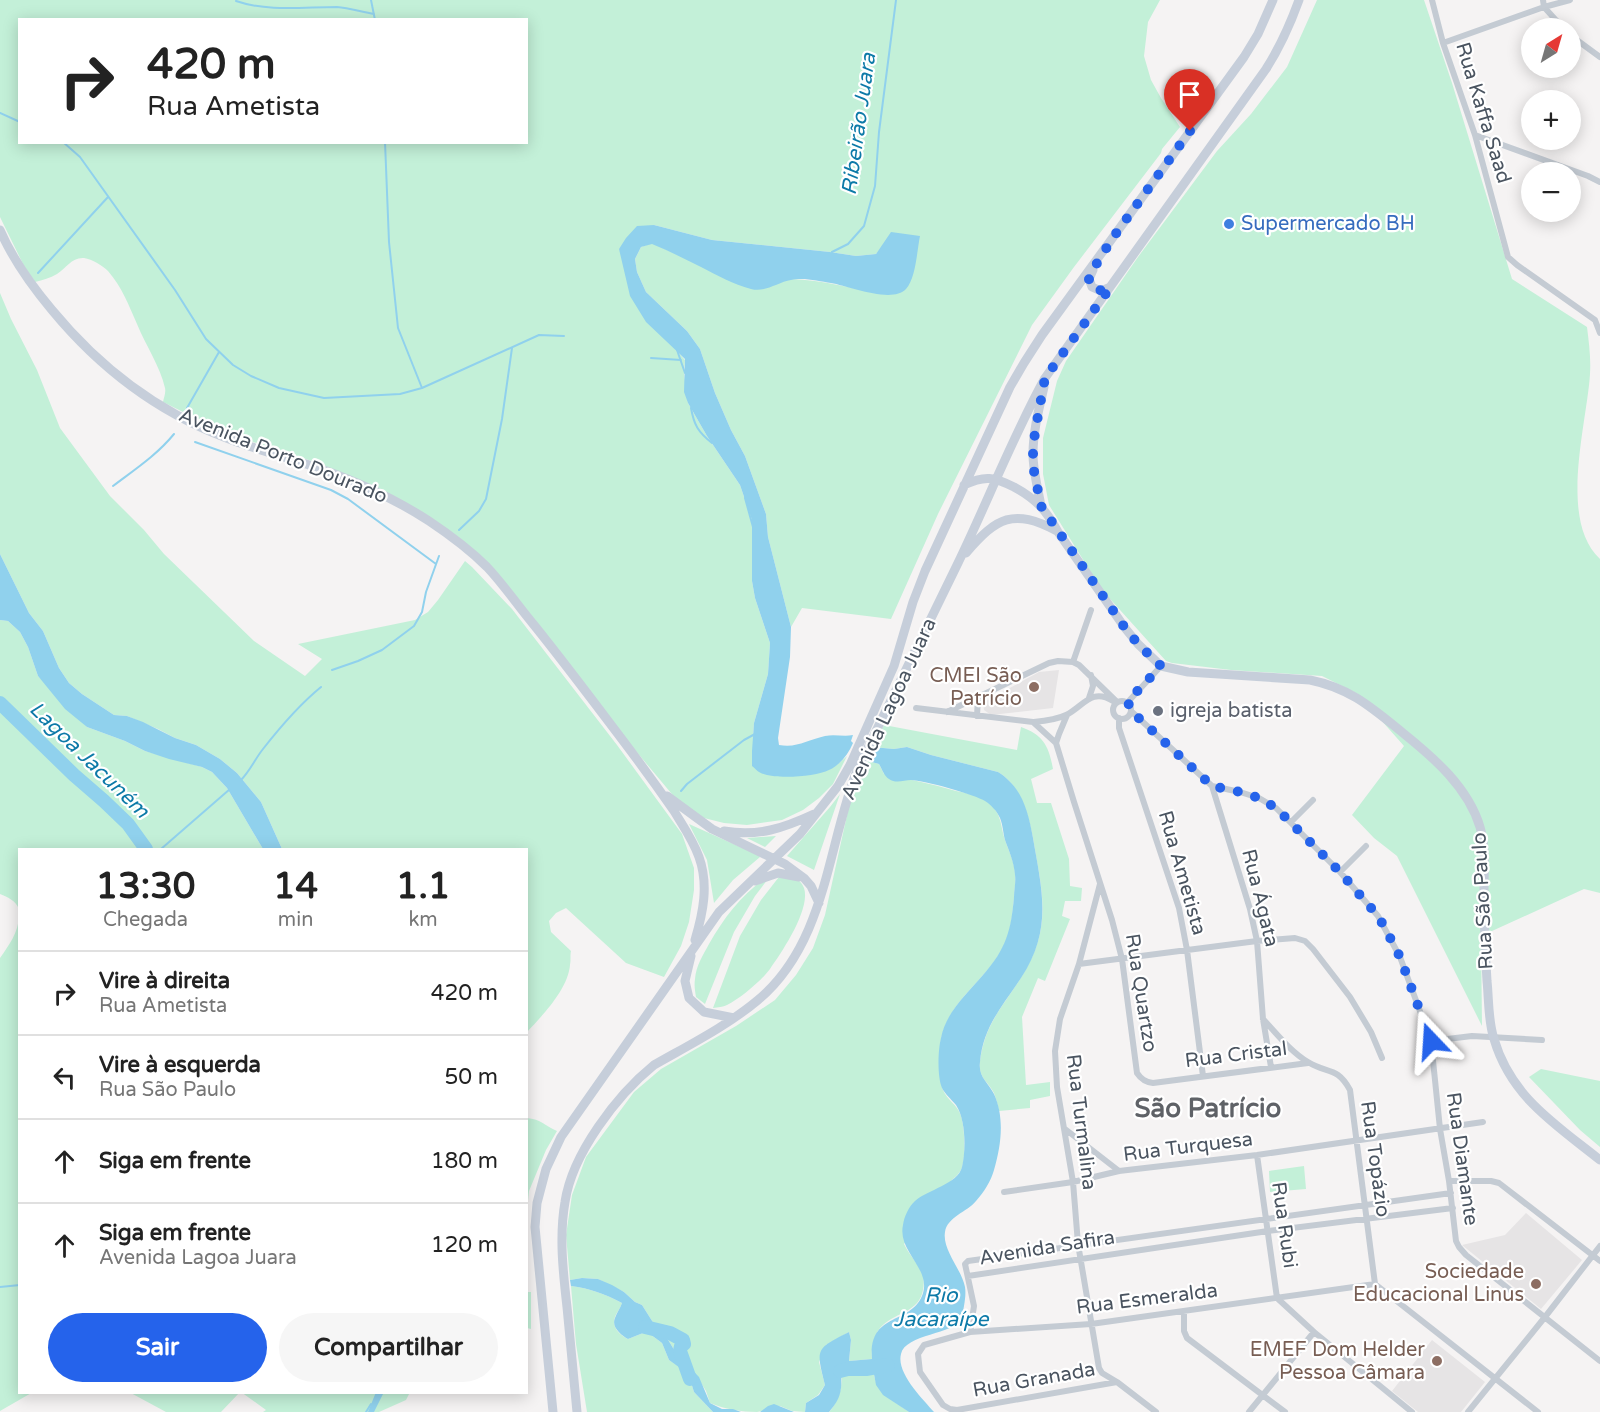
<!DOCTYPE html>
<html lang="pt">
<meta charset="utf-8">
<style>
:root{--surface:#fff;--page:#f6f6f6;--text:#222;--muted:#767676;--line:#e0e0e0;--accent:#2563eb}
body{margin:0;font-family:"Varela Round",sans-serif;background:var(--page);color:var(--text);height:100vh;display:flex;flex-direction:column;font-size:22px;white-space:nowrap}
*{box-sizing:border-box;margin:0}
p{font-size:20px;color:var(--muted)}
.icon{flex:none;width:33px;height:33px;fill:none;stroke:currentColor;stroke-width:2;stroke-linecap:round;stroke-linejoin:round}
.map{position:relative;flex:1;overflow:hidden}
.details{position:absolute;left:18px;top:848px;width:510px;height:546px;display:flex;flex-direction:column;background:var(--surface);border-radius:0px;box-shadow:0 3px 15px #0003}
.details>*{flex:none}
.guide{position:absolute;left:18px;top:18px;width:510px;height:126px;border-radius:0px;box-shadow:0 3px 15px #0003;background:#fff;color:var(--text);overflow:hidden}
.needle{width:39px;rotate:37deg}
.fabs{position:absolute;left:1521px;top:18px;display:grid;gap:12px}
.fabs a{display:grid;place-items:center;width:60px;height:60px;border-radius:50%;background:var(--surface);box-shadow:0 3px 15px #0003;font-size:30px}
.pin{position:absolute;display:grid;place-items:center;width:51px;height:51px;color:#fff;margin:-62px -26px;border-radius:50% 50% 50% 0;rotate:-45deg;box-shadow:0 0 6px #0007}
.pin .icon{rotate:45deg}
.me{position:absolute;width:66px;margin:-33px;rotate:340deg;stroke-linejoin:round;filter:drop-shadow(0 0 4px #0008)}
.turn{display:flex;align-items:center;gap:21px;height:126px;padding:0 30px;font-size:27px}
.turn .icon{width:78px;height:78px;stroke-width:2.5}
.turn b{display:block;font-size:42px;line-height:51px}
.eta{display:flex;justify-content:space-evenly;align-items:center;height:102px;text-align:center}
.eta b{font-size:36px;font-weight:700;line-height:42px}
.primary-button{display:flex;gap:12px;margin-top:auto;padding:12px 30px}
.primary-button a{flex:1;height:69px;border-radius:36px;background:var(--accent);color:#fff;font-size:24px;font-weight:700;line-height:69px;text-align:center}
.primary-button a+a{background:var(--page);color:var(--text)}
ul{padding:0;list-style:none}
li{display:flex;align-items:center;gap:18px;height:84px;padding:0 30px;border-top:2px solid var(--line)}
li div{flex:1}
li b{display:block;font-size:22px}
li em{font-style:normal}
.map>svg:first-child{display:block}
</style>
<div class="map">
<svg width="1600" height="1412" viewBox="0 0 1600 1412">
<rect width="100%" height="100%" fill="#f5f3f3"/>
<path fill="#e6e4e5" d="M 1059,670 L 1053,708 L 991,715 L 984,710 L 983,704 L 986,701 L 1039,672 Z
M 1526,1213 L 1582,1260 L 1541,1309 L 1462,1245 L 1505,1235 Z
M 1432,1340 L 1485,1382 L 1461,1412 L 1418,1412 L 1392,1391 Z"/>
<path fill="#c3f0d8" fill-rule="evenodd" d="M 0,0 L 1160,0 L 1148,22 L 1144,56 L 1151,80 L 1161,98 L 1180,127 L 1162,149 L 1161,153 L 1158,157 L 1074,267 L 1032,325 L 938,514 L 891,619 L 802,608 L 791,627 L 768,537 L 766,514 L 745,456 L 731,430 L 715,393 L 700,349 L 687,331 L 646,292 L 637,272 L 635,259 L 641,247 L 652,243 L 678,255 L 791,279 C 823,280 853,289 885,294 L 885,243 L 876,254 L 856,256 L 830,252 L 712,240 L 654,225 L 619,249 L 678,352 L 685,360 L 684,374 L 688,403 L 707,436 L 740,485 L 752,520 L 752,581 L 755,598 L 770,643 L 768,674 L 754,723 L 753,737 L 797,776 C 819,774 831,772 847,756 L 833,784 L 819,798 L 803,810 L 782,820 L 747,825 L 724,823 L 704,818 L 676,799 L 625,738 L 520,602 L 434,521 L 315,462 L 225,433 L 163,402 C 164,397 166,393 165,388 C 160,366 146,346 137,324 C 129,306 122,287 108,271 C 103,266 92,259 84,258 C 72,257 66,268 57,274 C 50,278 43,280 35,282 L 24,266 L 0,217 ZM 20,20 L 526,20 L 526,142 L 20,142 Z
M 1317,0 L 1424,0 L 1452,83 L 1512,279 L 1587,327 C 1589,343 1591,358 1590,374 C 1587,424 1558,520 1600,559 L 1600,893 L 1584,889 L 1481,936 L 1482,1026 L 1397,856 L 1374,838 L 1352,815 L 1404,746 L 1358,694 L 1322,676 L 1231,670 L 1172,663 L 1166,661 L 1102,590 L 1049,505 L 1043,474 L 1043,438 L 1057,381 L 1066,361 L 1138,257 L 1217,151 L 1251,114 L 1287,67 Z
M 0,293 L 11,319 L 37,370 L 60,428 L 110,496 L 144,530 L 164,554 L 254,641 L 305,676 L 322,659 L 298,644 L 415,620 L 428,612 L 438,600 L 465,561 L 472,567 L 512,609 L 617,745 L 682,834 L 694,868 L 694,890 L 689,922 L 681,946 L 664,977 L 626,963 L 566,908 L 556,913 L 549,921 L 551,932 L 571,951 C 570,955 571,960 570,965 C 568,989 543,1015 527,1032 L 526,849 L 282,849 L 261,802 L 237,773 L 220,759 L 196,745 L 175,738 L 158,729 L 127,716 L 114,715 L 82,694 L 69,683 L 59,668 L 43,631 L 29,613 L 0,554 Z
M 0,620 L 8,621 L 20,632 L 28,647 L 38,676 L 87,727 L 125,741 L 145,751 L 202,767 L 212,772 L 227,788 L 263,849 L 20,849 L 19,909 C 16,901 8,897 0,894 Z
M 884,725 L 1017,750 L 1021,727 C 1044,735 1049,747 1053,769 L 1031,779 L 1037,803 L 1051,803 L 1069,859 L 1070,886 L 1082,888 L 1081,901 L 1065,901 L 1062,916 L 1070,919 L 1045,981 L 1038,978 L 1022,1017 L 1026,1085 L 1050,1082 L 1050,1096 L 1030,1100 L 1030,1108 L 999,1111 C 998,1105 996,1099 994,1093 C 987,1080 978,1078 980,1061 C 985,1023 1003,1007 1022,976 C 1053,926 1042,892 1033,838 C 1028,813 1021,786 998,772 L 931,755 L 907,747 L 894,749 L 872,747 Z
M 868,761 L 879,764 L 884,774 C 908,779 932,784 956,791 C 966,793 977,795 986,801 C 1002,812 1000,824 1005,840 C 1009,852 1015,863 1015,875 C 1016,883 1014,891 1014,898 C 1012,920 1010,940 996,959 C 975,989 942,1009 940,1049 C 939,1058 940,1083 943,1090 C 947,1100 958,1105 961,1116 C 965,1128 966,1159 961,1170 C 959,1174 955,1177 952,1180 L 904,1244 C 909,1255 919,1264 923,1276 C 924,1280 924,1285 923,1290 C 919,1312 897,1312 883,1325 C 874,1333 871,1347 872,1359 L 849,1361 L 851,1340 L 849,1332 L 826,1345 L 819,1362 L 825,1385 L 818,1395 L 806,1403 L 805,1412 L 792,1411 L 780,1406 C 772,1407 764,1411 757,1412 C 742,1412 724,1409 710,1403 L 706,1391 L 691,1367 L 676,1353 L 664,1333 L 654,1324 L 642,1305 L 635,1302 L 624,1292 L 598,1279 L 582,1278 L 570,1280 L 566,1235 L 572,1195 L 586,1157 L 634,1092 L 661,1069 L 736,1026 L 775,1000 L 796,975 L 813,948 L 825,915 L 851,797 Z
M 840,794 L 814,870 L 787,856 L 830,807 Z
M 689,824 L 758,855 L 760,857 L 733,880 L 714,903 L 707,860 Z
M 776,836 L 765,847 L 747,838 Z
M 782,873 C 791,876 800,878 804,888 C 811,909 782,952 770,969 C 762,980 740,999 727,1005 C 723,1007 718,1007 713,1008 L 740,936 L 761,900 Z
M 771,875 L 755,896 L 734,932 L 705,1004 L 696,997 C 695,991 694,985 695,979 C 696,966 703,955 709,944 C 725,916 744,891 771,875 Z
M 19,917 L 20,1392 L 33,1392 L 0,1411 L 0,958 C 9,945 18,933 19,917 Z
M 1541,1069 L 1600,1081 L 1600,1147 L 1580,1130 L 1529,1077 Z
M 527,1118 C 541,1119 545,1126 557,1131 L 546,1150 L 529,1191 L 527,1210 Z
M 1304,1166 L 1306,1189 L 1270,1192 L 1269,1171 Z
M 571,1286 C 589,1288 605,1294 622,1303 C 620,1309 617,1312 615,1317 C 611,1327 620,1335 628,1339 L 643,1333 L 650,1334 L 662,1343 L 669,1360 L 683,1369 L 690,1379 L 694,1392 L 713,1412 L 587,1412 L 576,1344 Z
M 526,1292 L 531,1292 L 531,1329 L 527,1328 Z
M 858,1368 L 873,1368 C 875,1395 891,1398 909,1412 L 829,1412 C 835,1406 839,1396 841,1388 C 842,1382 841,1378 843,1372 Z
M 129,1392 L 240,1392 L 221,1412 L 166,1412 Z
M 241,1392 L 410,1392 L 406,1400 L 379,1412 L 263,1412 L 266,1410 Z"/>
<path fill="#90d1ed" d="M 654,225 L 712,240 L 830,252 L 856,256 L 876,254 L 891,232 L 920,236 C 917,250 916,278 906,289 C 892,304 849,286 831,283 C 819,281 803,277 791,280 C 778,282 765,293 751,289 C 733,284 718,276 701,267 C 685,259 669,251 652,244 L 641,247 L 635,259 L 637,272 L 646,292 L 687,331 L 700,349 L 715,393 L 731,430 L 745,456 L 766,514 L 768,537 L 791,627 L 790,657 L 778,738 L 779,745 C 798,748 807,740 825,736 C 835,734 844,737 853,735 L 851,741 L 853,743 C 848,755 840,765 829,770 C 815,777 772,780 759,772 C 757,771 755,768 752,766 L 752,751 L 754,723 L 768,674 L 770,643 L 755,598 L 752,581 L 752,520 L 740,485 L 707,436 L 688,403 L 684,392 L 685,359 L 646,322 L 630,296 L 619,249 L 626,238 L 637,226 Z
M 0,554 L 29,613 L 43,631 L 59,668 L 69,683 L 82,694 L 114,715 L 127,716 L 143,722 L 175,738 L 196,745 L 220,759 L 237,773 L 261,802 L 282,849 L 263,849 L 227,788 L 212,772 L 202,767 L 169,759 L 145,751 L 125,741 L 87,727 L 65,709 L 38,676 L 28,647 L 20,632 L 8,621 L 0,620 Z
M 872,747 L 894,749 L 907,747 L 931,755 L 998,772 C 1022,787 1028,811 1033,838 C 1042,891 1053,929 1021,978 C 1002,1007 983,1027 980,1062 C 978,1077 988,1082 994,1094 C 1005,1118 1001,1146 994,1170 C 991,1181 984,1192 976,1201 C 967,1212 947,1217 945,1232 C 942,1250 962,1270 965,1287 C 966,1293 965,1300 964,1306 C 963,1310 963,1315 961,1319 C 955,1334 905,1334 901,1354 C 896,1373 923,1399 934,1412 L 909,1412 L 883,1395 L 876,1385 L 873,1369 L 858,1368 L 843,1373 C 840,1379 842,1382 841,1388 C 840,1398 835,1405 829,1412 L 805,1412 L 806,1403 L 819,1395 L 825,1385 C 816,1349 815,1349 849,1332 L 851,1340 L 849,1361 L 872,1359 C 868,1312 910,1325 922,1296 C 933,1269 897,1252 903,1225 C 904,1217 909,1206 915,1201 C 927,1190 958,1184 962,1167 C 966,1150 966,1120 956,1105 C 951,1099 945,1094 942,1088 C 937,1076 938,1050 941,1038 C 946,1012 966,995 983,975 C 1006,949 1011,931 1014,897 C 1014,890 1016,882 1015,875 C 1014,862 1009,851 1005,840 C 1003,833 1003,825 1000,818 C 997,811 991,805 985,801 C 976,795 923,780 911,780 C 904,780 896,784 889,779 C 884,776 882,769 879,764 L 868,761 Z
M 582,1278 L 598,1279 L 612,1285 L 624,1292 L 635,1302 L 642,1305 L 654,1324 L 664,1333 L 676,1353 L 699,1377 L 710,1403 L 722,1409 L 733,1409 L 741,1412 L 713,1412 L 694,1392 L 690,1379 L 683,1370 L 669,1360 L 662,1343 L 650,1334 L 643,1333 L 628,1339 C 621,1335 611,1327 615,1318 C 617,1312 620,1309 622,1303 C 605,1294 589,1288 571,1286 L 570,1280 Z
M 376,1392 L 384,1392 L 374,1412 L 368,1412 Z
M 774,1404 L 794,1412 L 760,1412 L 768,1406 Z"/>
<g fill="none" stroke-linecap="round" stroke-linejoin="round">
<path stroke="#90d1ed" stroke-width="2" d="M 371,0 L 375,20
M 236,1 C 268,12 303,7 337,7 C 349,8 362,12 374,14
M 0,113 L 20,122
M 63,142 L 80,157 L 175,290 L 206,339 L 233,365 L 251,376 L 279,388 L 324,398 L 400,394 L 422,388 L 539,335 L 564,336
M 385,142 L 389,242 L 398,328 L 422,388
M 832,252 L 848,244 L 864,226 L 875,186 L 879,132 L 896,0
M 38,273 L 108,197
M 677,350 L 685,373
M 651,358 L 681,360
M 187,408 L 219,352
M 691,408 C 694,425 698,432 712,443
M 195,442 L 331,490 L 348,499 L 436,564
M 113,486 C 134,470 157,455 174,434
M 745,498 L 753,527
M 459,530 L 479,511 L 486,499 L 502,419 L 512,348
M 332,670 L 358,661 L 382,650 L 414,626 L 422,612 L 426,592 L 439,556
M 241,780 C 250,771 255,759 263,749 C 281,726 299,705 321,687
M 681,791 L 687,784 L 744,740 L 755,734
M 161,849 L 230,789
M 0,1287 L 20,1285
M 366,1412 L 371,1404"/>
<path stroke="#90d1ed" stroke-width="14" d="M 0,703 L 74,775 L 104,801 L 128,824 L 146,849
M 645,1327 L 670,1333 L 683,1340 L 684,1344 L 681,1346 L 680,1351 L 690,1379
M 840,1371 L 848,1369 L 866,1369 L 888,1365"/>
<path stroke="#c4cbd3" stroke-width="6" d="M 1432,0 L 1443,43 L 1475,135 L 1508,257 L 1517,265 L 1595,320 L 1600,333
M 1543,0 L 1544,7 L 1563,28
M 1570,35 L 1600,57
M 1443,43 L 1544,7 L 1570,0
M 1475,135 L 1588,176 L 1600,182
M 1073,662 L 1091,610
M 1089,698 L 1093,686 L 1091,675
M1113 710a9 9 0 1 1 18 0a9 9 0 1 1-18 0Z
M 1127,703 L 1161,666
M 916,708 L 1033,722 L 1056,743 L 1074,802 L 1112,920 L 1122,959 L 1137,1073 C 1141,1079 1145,1082 1153,1083 L 1308,1063
M 1131,711 L 1212,786 L 1240,792 L 1259,798 L 1276,808 L 1340,872 L 1378,916 L 1400,957 L 1431,1041 L 1440,1129 L 1449,1181 L 1456,1241 L 1459,1247 L 1466,1255 L 1600,1361
M 947,712 L 1049,663 L 1058,661 L 1073,662 L 1079,665 L 1117,702
M 977,716 L 978,697
M 1119,718 L 1119,728 L 1179,908 L 1187,950 L 1203,1076
M 1033,722 C 1044,721 1056,720 1066,715 C 1083,707 1091,687 1113,701
M 1056,743 L 1059,734 L 1067,715
M 1212,786 L 1250,909 L 1257,941 L 1263,1019 L 1271,1067
M 1291,822 L 1313,800
M 1340,872 L 1366,846
M 1100,884 L 1079,964 L 1060,1019 L 1055,1051 L 1057,1087 L 1073,1182 L 1078,1244 L 1099,1368 L 1102,1373 L 1117,1382 L 1156,1412
M 1079,964 L 1257,941 L 1295,938 L 1305,941 L 1313,949 L 1350,997 L 1371,1032 L 1382,1058
M 1263,1019 C 1277,1034 1291,1052 1308,1062 C 1327,1074 1337,1066 1350,1090 L 1375,1284
M 1431,1041 L 1472,1036 L 1542,1040
M 1065,1129 L 1119,1171
M 1257,1155 L 1277,1298
M 1449,1181 L 1491,1181 L 1499,1183 L 1600,1261
M 1004,1192 L 1073,1182 L 1119,1171 L 1257,1155 L 1483,1122
M 968,1276 L 1268,1231 L 1453,1208
M 1375,1284 L 1538,1412
M 1277,1298 L 1314,1332 L 1412,1412
M 1184,1311 L 1184,1331 L 1187,1338 L 1285,1412
M 970,1332 L 974,1306 L 965,1264 L 968,1261 L 1451,1193
M 1117,1382 L 957,1410 L 950,1409 L 943,1405 L 920,1372 L 918,1354 L 924,1345 L 970,1332 L 1091,1324 L 1375,1284
M 1249,1412 L 1314,1332
M 1468,1412 L 1545,1317 L 1600,1246"/>
<path stroke="#c6ceda" stroke-width="9" d="M 0,230 C 13,260 31,285 52,310 C 99,367 154,410 224,437 C 249,447 274,454 300,462 C 345,476 389,495 429,521 C 450,535 470,550 487,567 C 504,585 518,606 534,625 C 563,661 590,697 618,734 C 637,759 656,785 674,811 C 683,826 693,840 699,857 C 709,885 703,913 695,940
M 1093,270 L 1089,279 L 1092,287 L 1101,291 L 1110,287
M 964,485 C 985,475 994,477 1014,487 C 1036,499 1046,510 1058,532 L 1125,628 L 1138,644 L 1161,666 L 1188,672 L 1310,680 C 1350,688 1372,708 1403,733 C 1434,758 1468,787 1480,827 C 1486,847 1484,869 1484,890 C 1484,920 1485,950 1487,981 C 1489,1000 1488,1021 1494,1039 C 1511,1097 1555,1124 1600,1160
M 1041,506 C 1038,489 1033,471 1033,454 C 1033,431 1039,409 1044,387
M 966,553 C 997,517 1013,508 1057,531
M 667,796 L 712,829 L 785,864 L 804,878 L 811,886 L 819,903
M 724,831 C 758,837 784,828 814,814
M 755,881 L 778,873 L 799,877
M 691,956 L 685,981 L 689,998 L 704,1012 L 734,1018
M 553,1412 L 535,1227 L 537,1203 L 546,1169 L 561,1137 L 719,912 L 800,834 L 838,786 L 850,765 L 894,666 L 913,602 L 925,571 L 1010,387 L 1024,363 L 1042,335 L 1244,57 L 1258,34 L 1273,0
M 577,1412 C 574,1377 570,1342 567,1307 C 563,1272 559,1236 565,1202 C 572,1154 617,1095 654,1065 C 689,1045 727,1026 758,1000 C 827,942 827,845 858,768 C 891,699 925,632 958,563 C 988,501 1012,438 1045,378 L 1266,69 C 1280,47 1290,25 1299,0"/>
</g>
<g fill="none" stroke-linecap="round" stroke-linejoin="round">
<path stroke="#2563eb" stroke-width="10" stroke-dasharray="0 18" d="M 1190,131 L 1112,239 L 1089,276 L 1089,282 L 1094,289 L 1104,291 L 1110,288 L 1045,378 L 1035,432 L 1033,453 L 1034,471 L 1041,506 L 1125,628 L 1138,644 L 1161,666 L 1127,702 L 1130,706 L 1131,711 L 1212,786 L 1240,792 L 1259,798 L 1276,808 L 1340,872 L 1378,916 L 1385,928 L 1400,957 L 1431,1041"/>
</g>
<circle fill="#3f7fe0" stroke="#fff" stroke-width="2" cx="1229" cy="224" r="6"/>
<g fill="#8d6e63" stroke="#fff" stroke-width="2">
<circle cx="1034" cy="687" r="6"/>
<circle cx="1536" cy="1284" r="6"/>
<circle cx="1437" cy="1361" r="6"/>
</g>
<circle fill="#6b7280" stroke="#fff" stroke-width="2" cx="1158" cy="711" r="6"/>
<g text-anchor="middle" dominant-baseline="central" stroke-width="4.5" stroke-linejoin="round" paint-order="stroke">
<g font-size="20" fill="#4a5460" stroke="#fff">
<text transform="translate(1483 113) rotate(73)">Rua Kaffa Saad</text>
<text transform="translate(283 456) rotate(22)">Avenida Porto Dourado</text>
<text transform="translate(889 709) rotate(-65)">Avenida Lagoa Juara</text>
<text transform="translate(1182 873) rotate(74)">Rua Ametista</text>
<text transform="translate(1260 898) rotate(76)">Rua Ágata</text>
<text transform="translate(1483 901) rotate(-93)">Rua São Paulo</text>
<text transform="translate(1141 993) rotate(81)">Rua Quartzo</text>
<text transform="translate(1236 1055) rotate(-7)">Rua Cristal</text>
<text transform="translate(1081 1122) rotate(83)">Rua Turmalina</text>
<text transform="translate(1188 1147) rotate(-7)">Rua Turquesa</text>
<text transform="translate(1375 1159) rotate(82)">Rua Topázio</text>
<text transform="translate(1462 1159) rotate(82)">Rua Diamante</text>
<text transform="translate(1284 1225) rotate(82)">Rua Rubi</text>
<text transform="translate(1047 1248) rotate(-9)">Avenida Safira</text>
<text transform="translate(1147 1299) rotate(-7)">Rua Esmeralda</text>
<text transform="translate(1034 1380) rotate(-10)">Rua Granada</text>
</g>
<g font-size="20" fill="#366cbe" stroke="#fff" text-anchor="start">
<text x="1241" y="224">Supermercado BH</text>
</g>
<g font-size="20" fill="#785e54" stroke="#fff" text-anchor="end">
<text x="1022" y="676">CMEI São<tspan x="1022" dy="23">Patrício</tspan></text>
<text x="1524" y="1272">Sociedade<tspan x="1524" dy="23">Educacional Linus</tspan></text>
<text x="1425" y="1350">EMEF Dom Helder<tspan x="1425" dy="23">Pessoa Câmara</tspan></text>
</g>
<g font-size="20" fill="#5b616d" stroke="#fff" text-anchor="start">
<text x="1170" y="711">igreja batista</text>
</g>
<g font-size="21" font-style="italic" fill="#0d7aa8" stroke="#fff">
<text transform="translate(859 124) rotate(-82)">Ribeirão Juara</text>
<text transform="translate(89 760) rotate(44)">Lagoa Jacuném</text>
<text x="941" y="1295">Rio<tspan x="941" dy="24">Jacaraípe</tspan></text>
</g>
<g font-size="26" font-weight="bold" fill="#5f6267" stroke="#fff">
<text x="1208" y="1108">São Patrício</text>
</g>
</g>
</svg>
<div class="fabs">
<a><svg class="needle" viewBox="-14 -14 28 28"><path d="M0-13l5 13h-10z" fill="#e53935"/><path d="M0 13l5-13h-10z" fill="#767676"/></svg></a>
<a>+</a>
<a>−</a>
</div>
<div class="pin" style="left:1190px;top:131px;background:#d93025"><svg class="icon" aria-label="arrive" viewBox="0 0 24 24"><path d="M6 21V4h12l-3 4 3 4H6"/></svg></div>
<svg class="me" style="left:1431px;top:1041px" viewBox="-20 -20 40 40"><path d="M0-17L14 15 0 8-14 15z" fill="#2563eb" stroke="#fff" stroke-width="4"/></svg>
<div class="guide">
<div class="turn"><svg class="icon" aria-label="right" viewBox="0 0 24 24"><path d="M7 20v-9h11M14 6l5 5-5 5"/></svg><div><b>420 m</b>Rua Ametista</div></div>
</div>
<section class="details">
<div class="eta">
<div><b>13:30</b><p>Chegada</p></div>
<div><b>14</b><p>min</p></div>
<div><b>1.1</b><p>km</p></div>
</div>
<ul>
<li><svg class="icon" aria-label="right" viewBox="0 0 24 24"><path d="M7 20v-9h11M14 6l5 5-5 5"/></svg><div><b>Vire à direita</b><p>Rua Ametista</p></div><em>420 m</em></li>
<li><svg class="icon" aria-label="left" viewBox="0 0 24 24"><path d="M17 20v-9H6M10 6l-5 5 5 5"/></svg><div><b>Vire à esquerda</b><p>Rua São Paulo</p></div><em>50 m</em></li>
<li><svg class="icon" aria-label="ahead" viewBox="0 0 24 24"><path d="M12 20V5M6 11l6-6 6 6"/></svg><div><b>Siga em frente</b></div><em>180 m</em></li>
<li><svg class="icon" aria-label="ahead" viewBox="0 0 24 24"><path d="M12 20V5M6 11l6-6 6 6"/></svg><div><b>Siga em frente</b><p>Avenida Lagoa Juara</p></div><em>120 m</em></li>
</ul>
<div class="primary-button"><a>Sair</a><a>Compartilhar</a></div>
</section>
</div>
